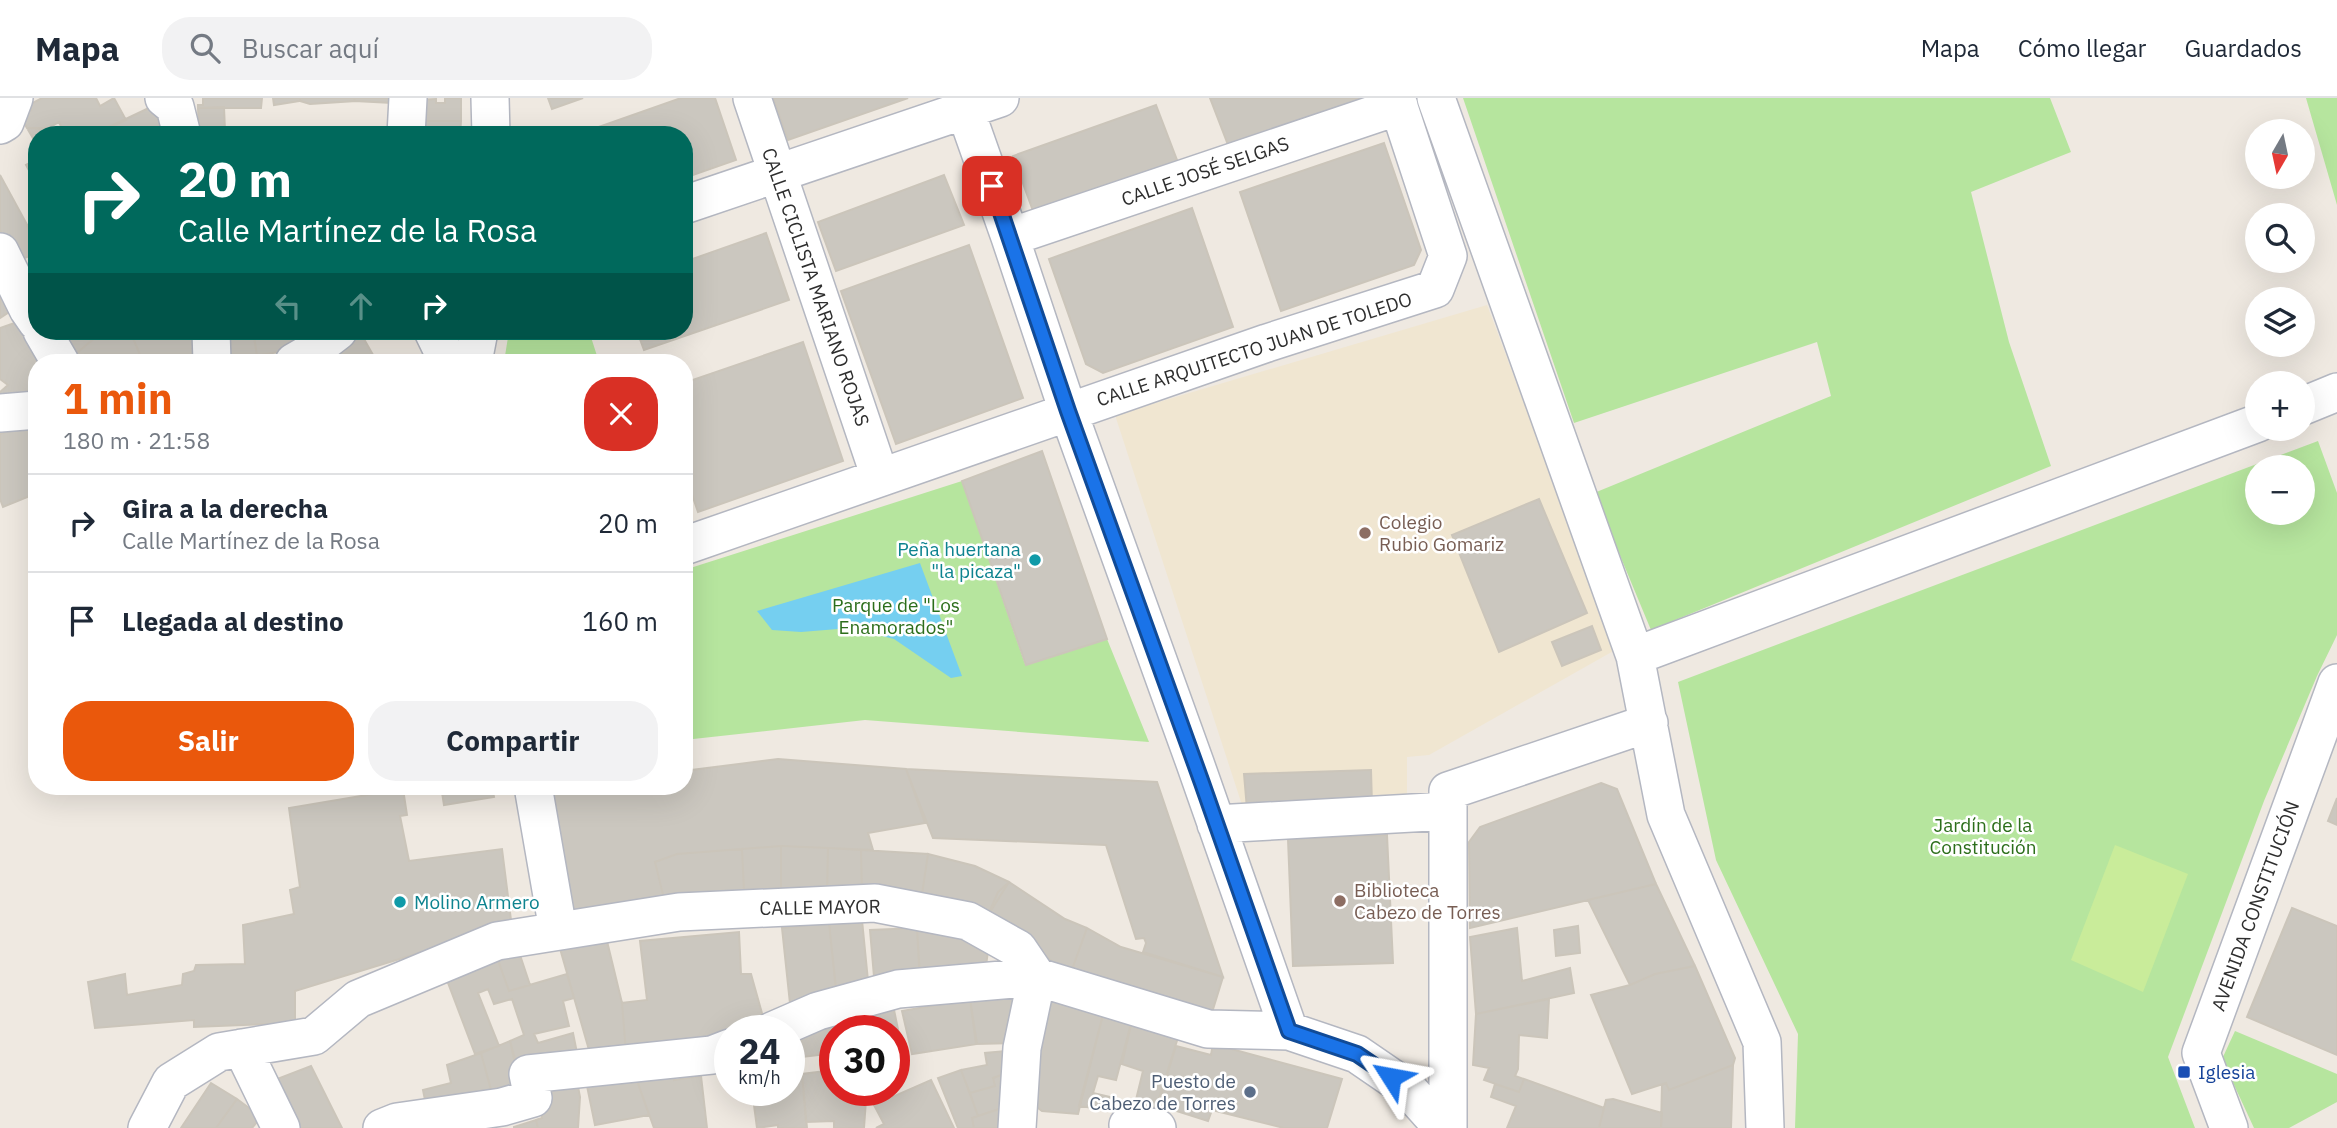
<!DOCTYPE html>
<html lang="es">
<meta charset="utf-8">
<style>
:root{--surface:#fff;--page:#f2f2f3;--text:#1f2937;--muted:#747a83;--line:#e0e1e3;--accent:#ea580c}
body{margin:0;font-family:"IBM Plex Sans",sans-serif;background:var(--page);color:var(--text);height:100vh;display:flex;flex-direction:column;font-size:26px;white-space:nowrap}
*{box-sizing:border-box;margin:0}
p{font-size:23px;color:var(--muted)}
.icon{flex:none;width:38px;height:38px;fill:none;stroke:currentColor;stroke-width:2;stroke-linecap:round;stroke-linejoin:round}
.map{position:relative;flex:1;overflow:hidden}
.drawer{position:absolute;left:28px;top:256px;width:665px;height:441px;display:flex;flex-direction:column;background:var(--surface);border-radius:28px;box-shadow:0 7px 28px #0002}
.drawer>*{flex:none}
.hud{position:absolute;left:28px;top:28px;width:665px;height:214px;border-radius:28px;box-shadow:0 7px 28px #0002;background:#00695c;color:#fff;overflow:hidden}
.needle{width:46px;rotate:189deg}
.fabs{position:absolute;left:2245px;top:21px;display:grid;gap:14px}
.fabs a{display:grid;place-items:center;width:70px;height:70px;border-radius:50%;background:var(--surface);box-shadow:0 7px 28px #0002;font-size:35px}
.speed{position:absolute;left:714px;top:917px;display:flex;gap:14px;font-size:35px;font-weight:700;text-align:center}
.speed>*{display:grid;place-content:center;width:91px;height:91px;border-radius:50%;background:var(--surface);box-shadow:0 7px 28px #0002;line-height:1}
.speed small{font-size:18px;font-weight:400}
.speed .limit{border:10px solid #d22;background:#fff;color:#111}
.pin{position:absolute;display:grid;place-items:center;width:60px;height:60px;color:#fff;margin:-30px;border-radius:14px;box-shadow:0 4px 10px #0006}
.me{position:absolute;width:77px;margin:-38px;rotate:304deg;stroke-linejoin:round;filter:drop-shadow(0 0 5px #0008)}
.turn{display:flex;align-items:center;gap:24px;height:147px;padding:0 35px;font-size:32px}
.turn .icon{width:91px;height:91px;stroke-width:2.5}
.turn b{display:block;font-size:49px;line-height:60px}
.lanes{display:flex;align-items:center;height:66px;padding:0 35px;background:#0003;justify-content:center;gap:35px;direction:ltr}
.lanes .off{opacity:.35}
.round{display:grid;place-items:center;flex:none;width:74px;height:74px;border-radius:28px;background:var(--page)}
.summary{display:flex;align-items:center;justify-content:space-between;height:119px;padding:0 35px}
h1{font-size:42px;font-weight:800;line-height:52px;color:var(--accent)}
.action{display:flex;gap:14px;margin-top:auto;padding:14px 35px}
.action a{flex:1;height:80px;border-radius:28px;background:var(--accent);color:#fff;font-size:28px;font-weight:800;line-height:80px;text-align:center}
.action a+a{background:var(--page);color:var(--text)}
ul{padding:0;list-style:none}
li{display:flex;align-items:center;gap:21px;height:98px;padding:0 35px;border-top:2px solid var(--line)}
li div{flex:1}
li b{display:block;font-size:26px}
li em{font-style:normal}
header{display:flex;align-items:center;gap:42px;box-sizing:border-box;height:98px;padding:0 35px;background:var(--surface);border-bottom:2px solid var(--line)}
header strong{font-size:33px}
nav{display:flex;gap:38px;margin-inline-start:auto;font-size:24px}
.search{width:490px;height:63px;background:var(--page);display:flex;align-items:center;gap:18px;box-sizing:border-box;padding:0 24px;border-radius:28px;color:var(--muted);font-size:26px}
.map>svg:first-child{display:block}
</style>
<header>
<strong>Mapa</strong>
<div class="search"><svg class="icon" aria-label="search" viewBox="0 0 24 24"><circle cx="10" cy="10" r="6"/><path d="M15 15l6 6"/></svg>Buscar aquí</div>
<nav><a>Mapa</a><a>Cómo llegar</a><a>Guardados</a></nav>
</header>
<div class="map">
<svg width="2337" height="1030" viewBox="0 0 2337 1030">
<rect width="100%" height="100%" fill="#efe9e1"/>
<path fill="#f0e6d1" d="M 1487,207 L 1617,551 L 1429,657 L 1407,659 L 1407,707 L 1242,707 L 1115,317 Z"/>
<path fill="#b6e59e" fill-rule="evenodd" d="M 1463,0 L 2050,0 L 2071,54 L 1971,94 L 2009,244 L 2051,368 L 1651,532 L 1594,395 L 1831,298 L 1817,244 L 1574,325 Z
M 2306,0 L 2337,0 L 2337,107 Z
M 509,233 L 589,233 L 599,264 L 504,264 Z
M 2318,343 L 2337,395 L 2337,537 L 2317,578 L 2264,703 L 2168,959 L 2195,1030 L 1795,1030 L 1798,936 L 1716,762 L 1678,584 ZM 2258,369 L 2303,369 L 2303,415 L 2258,415 Z
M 962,383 L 1025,566 L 1107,541 L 1149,644 L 865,622 L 684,642 L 684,472 Z
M 2235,933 L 2337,976 L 2337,1004 L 2289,1030 L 2254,1030 L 2222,961 Z"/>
<path fill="#c9ec9a" d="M 2115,747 L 2188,776 L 2143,894 L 2071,862 Z"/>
<path fill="#75cff0" d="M 920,465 L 962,578 L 951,580 L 894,541 L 850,530 L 801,534 L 772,532 L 757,513 Z"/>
<path fill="#cbc7bf" stroke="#cbc5ba" stroke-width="2" d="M 42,0 L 96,0 L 100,8 L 114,0 L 126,22 L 92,37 L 65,37 L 59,24 L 47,31 L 27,30 L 20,18 L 31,12 L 29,7 Z
M 203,0 L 262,0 L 261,10 L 198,10 L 198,7 L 203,7 Z
M 273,0 L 300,0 L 300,3 L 274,7 Z
M 300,0 L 354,0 L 355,3 L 310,6 L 300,3 Z
M 354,0 L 393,0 L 392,5 L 355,3 Z
M 445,0 L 461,0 L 461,23 L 416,23 L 418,2 L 436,1 L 436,5 L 445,5 Z
M 548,0 L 583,0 L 552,11 Z
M 681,0 L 715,0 L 736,62 L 684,80 L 684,37 L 576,37 Z
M 773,0 L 908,0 L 788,42 Z
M 1210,0 L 1369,0 L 1230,52 Z
M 1156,7 L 1180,70 L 1036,121 L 1013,58 Z
M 224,9 L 225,33 L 199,34 L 198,10 Z
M 149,10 L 156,14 L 164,37 L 92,37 Z
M 418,23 L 461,23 L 460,37 L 418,37 Z
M 27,30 L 46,30 L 52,37 L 37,37 L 37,47 Z
M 221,33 L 221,37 L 199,37 L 199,34 Z
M 1384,45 L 1421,152 L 1414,167 L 1281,213 L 1240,94 Z
M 37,61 L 37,87 L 26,67 Z
M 0,77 L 37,145 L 37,155 L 17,163 L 0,132 Z
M 944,77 L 964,127 L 836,173 L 818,124 Z
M 1192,110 L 1233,229 L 1103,275 L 1086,266 L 1049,161 Z
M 37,125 L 37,145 L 27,128 Z
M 766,135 L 789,202 L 644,252 L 637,233 L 684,233 L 684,164 Z
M 969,147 L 1023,300 L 896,346 L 841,193 Z
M 0,172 L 17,209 L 0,220 Z
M 26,221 L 50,264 L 37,264 L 37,304 L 0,301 L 0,294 L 8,287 L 0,281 L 0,230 Z
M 52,233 L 103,233 L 72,259 Z
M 103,233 L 130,233 L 143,264 L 77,264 L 72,259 Z
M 130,233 L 198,233 L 198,264 L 143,264 Z
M 220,233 L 253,233 L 257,258 L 234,264 L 222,264 Z
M 253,233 L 285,233 L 254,238 Z
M 285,233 L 321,233 L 309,248 L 257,258 L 254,238 Z
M 360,234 L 373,257 L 361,264 L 343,264 L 336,252 Z
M 803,244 L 843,363 L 698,414 L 684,373 L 684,285 Z
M 37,324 L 37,348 L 28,326 Z
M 28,326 L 37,348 L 37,395 L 3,409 L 0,401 L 0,336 Z
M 1042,353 L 1107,541 L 1026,567 L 962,383 Z
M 1539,401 L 1587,515 L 1499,554 L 1452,437 Z
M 1592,528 L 1601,552 L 1562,568 L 1552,544 Z
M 778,661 L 906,671 L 925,725 L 868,735 L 873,752 L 781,748 L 677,756 L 655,764 L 665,805 L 583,820 L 561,806 L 544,692 L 575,688 L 684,688 L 684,673 Z
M 906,671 L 1157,684 L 1223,879 L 1143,854 L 1146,845 L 1144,840 L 1136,841 L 1106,747 L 933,740 Z
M 1371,672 L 1372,707 L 1247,711 L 1244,676 Z
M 1601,685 L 1617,691 L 1656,786 L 1470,830 L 1469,744 L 1480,729 Z
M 441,688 L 492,688 L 494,699 L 444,707 Z
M 403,691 L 407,717 L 400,718 L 409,763 L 502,751 L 511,822 L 468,840 L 295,893 L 295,925 L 194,929 L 194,922 L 95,930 L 88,884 L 125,876 L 127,897 L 182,887 L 183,876 L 194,873 L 196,867 L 245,866 L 243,827 L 294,816 L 290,792 L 300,789 L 289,710 Z
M 2337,700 L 2337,727 L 2328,723 Z
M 1387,737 L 1393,865 L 1293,868 L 1288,741 Z
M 781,748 L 781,793 L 744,794 L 742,751 Z
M 781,748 L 828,750 L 827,796 L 781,793 Z
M 828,750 L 861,752 L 862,796 L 827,796 Z
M 742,751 L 744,794 L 665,805 L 655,764 L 677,756 Z
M 861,752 L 928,756 L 922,796 L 862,796 Z
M 928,756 L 975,768 L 1009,784 L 987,819 L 922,796 Z
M 1009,784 L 1065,821 L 1087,830 L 1070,877 L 1066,876 L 1040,853 L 987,819 L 998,794 Z
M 1656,786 L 1695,868 L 1655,876 L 1630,887 L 1588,802 Z
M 2292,810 L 2337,828 L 2337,957 L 2247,919 Z
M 862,822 L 869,893 L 837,899 L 829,825 Z
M 829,825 L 837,902 L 791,915 L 782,830 Z
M 1578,828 L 1580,855 L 1556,858 L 1554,832 Z
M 917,830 L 920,884 L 875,890 L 870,832 Z
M 917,830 L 989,846 L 984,882 L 920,879 Z
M 1087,830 L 1121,849 L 1223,879 L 1210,921 L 1070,877 Z
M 1517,830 L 1522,883 L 1570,870 L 1574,895 L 1476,916 L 1470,839 Z
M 739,834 L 741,876 L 751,876 L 765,926 L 746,933 L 730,933 L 730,938 L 626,955 L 622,905 L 647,902 L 640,843 Z
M 606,839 L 622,905 L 626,955 L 591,959 L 559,847 Z
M 519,854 L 530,887 L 509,893 L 498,862 Z
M 498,862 L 509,893 L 567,876 L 574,900 L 563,903 L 569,928 L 534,936 L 538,945 L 573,935 L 577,955 L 517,968 L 510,943 L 524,937 L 512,901 L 494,906 L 488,891 L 478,895 L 499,948 L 475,956 L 445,877 Z
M 1695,868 L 1735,960 L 1733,967 L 1669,992 L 1666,985 L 1632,996 L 1591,897 L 1630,887 L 1655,876 Z
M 1038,896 L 1105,909 L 1078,1016 L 1042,1013 L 1029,1003 Z
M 1026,897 L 1015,945 L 976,946 L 970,901 Z
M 970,901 L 977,946 L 912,956 L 902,913 Z
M 1549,901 L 1547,940 L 1519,937 L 1518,971 L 1515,978 L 1524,981 L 1519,994 L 1484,982 L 1489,970 L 1473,967 L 1476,916 Z
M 893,907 L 901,946 L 894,948 L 894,933 L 857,933 L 853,917 Z
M 1105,909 L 1133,918 L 1116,982 L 1098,978 L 1093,995 L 1110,999 L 1106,1012 L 1079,1008 Z
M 1133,918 L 1180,933 L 1153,1020 L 1132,1018 L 1143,973 L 1122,966 Z
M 831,922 L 844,926 L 845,933 L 835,933 L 835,955 L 802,959 L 796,931 Z
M 796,931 L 802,959 L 789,960 L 789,934 Z
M 510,943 L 522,997 L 494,1003 L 481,955 Z
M 1213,946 L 1342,981 L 1327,1030 L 1284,1030 L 1212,1012 L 1208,1023 L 1158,1007 L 1176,948 L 1211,957 Z
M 1006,953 L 1013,973 L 993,980 L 995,988 L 970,995 L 961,972 L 987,967 L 985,955 Z
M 481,955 L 494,1003 L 428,1017 L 423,992 L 451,985 L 447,967 Z
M 1733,967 L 1731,1030 L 1661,1030 L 1662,987 L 1666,985 L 1669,992 Z
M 311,968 L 342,1030 L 295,1030 L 272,983 Z
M 835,972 L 835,992 L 857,992 L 858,1003 L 866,1002 L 864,1030 L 834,1030 L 834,1023 L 806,1024 L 802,976 Z
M 961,972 L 978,1018 L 972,1020 L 974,1030 L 958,1030 L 938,980 Z
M 1013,973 L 1011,1007 L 978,1018 L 970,995 L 995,988 L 993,980 Z
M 634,974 L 674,979 L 674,982 L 701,978 L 707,1030 L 654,1030 Z
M 634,974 L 649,1017 L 595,1027 L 586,983 Z
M 802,976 L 807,1030 L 778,1030 L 778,1027 L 757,1030 L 752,992 L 789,992 L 789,977 Z
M 576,978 L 580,999 L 578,1030 L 538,1030 L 536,1022 L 542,1020 L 536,982 Z
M 1524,981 L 1604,1010 L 1599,1030 L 1507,1030 L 1516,1008 L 1491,999 L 1495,986 L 1519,994 Z
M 931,982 L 954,1030 L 876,1030 L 884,1026 L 874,1007 Z
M 211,985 L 237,1001 L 216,1030 L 181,1030 Z
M 237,1001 L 261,1019 L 252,1030 L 216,1030 Z
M 1613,1001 L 1662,1015 L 1661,1030 L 1599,1030 L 1606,1002 Z
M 1011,1007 L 1009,1030 L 974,1030 L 972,1020 Z
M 536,1022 L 538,1030 L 514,1030 L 514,1029 Z"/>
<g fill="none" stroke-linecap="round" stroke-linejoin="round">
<g stroke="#b4b7c1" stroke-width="40">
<path id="street" d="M 164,0 L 175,9 L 182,37
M 490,0 L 491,37
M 752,0 L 880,379
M 961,0 L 1010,139 L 1068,313 L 1195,665 L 1289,933
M 1436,0 L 1635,558 L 1666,717 L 1762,944 L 1765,1030
M 0,27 L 5,24 L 14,0
M 406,37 L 408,0
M 684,107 L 1000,0
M 1010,139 L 1399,8
M 0,154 L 28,211 L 37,224
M 42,233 L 60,264
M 211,233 L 212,264
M 433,233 L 448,264
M 294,264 L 308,256 L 338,233
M 473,264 L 479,233
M 2303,308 L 2337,294
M 0,315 L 37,312
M 684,448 L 1267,245 L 1435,191 L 1448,158 L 1396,0
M 1635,558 L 2258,325
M 533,688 L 558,832
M 1216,726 L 1448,713
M 772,933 L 818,913 L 898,891 L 1037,879 L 1022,950 L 1017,1030
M 242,950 L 281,1030
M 1128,1027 L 1157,1030
M 147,1030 L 171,984 L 219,954 L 314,938 L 358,901 L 497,843 L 679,814 L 875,805 L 968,823 L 1018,851 L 1037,879 L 1208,931 L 1289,933 L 1357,956 L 1408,991 L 1443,1030
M 382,1030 L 397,1024 L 502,1009 L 533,1000 L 528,976 L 712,957 L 730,950
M 1448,1030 L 1448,693 L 1649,625
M 2229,1030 L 2201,955 L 2337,585"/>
</g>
<use href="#street" stroke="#fff" stroke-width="37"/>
</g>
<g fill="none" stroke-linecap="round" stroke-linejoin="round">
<g stroke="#114b97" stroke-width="18">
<path id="route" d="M 992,88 L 1068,313 L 1202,685 L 1289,933 L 1357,956 L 1391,979"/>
</g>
<use href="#route" stroke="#1a73e8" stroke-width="12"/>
</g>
<g fill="#8d6e63" stroke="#fff" stroke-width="2.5">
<circle cx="1365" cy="435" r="7"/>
<circle cx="1340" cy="803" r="7"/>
</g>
<g fill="#0f9aa8" stroke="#fff" stroke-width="2.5">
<circle cx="1035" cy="462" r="7"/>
<circle cx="400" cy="804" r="7"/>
</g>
<rect fill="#1a4fb4" stroke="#fff" stroke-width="2.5" x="2177" y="967" width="14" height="14" rx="3.5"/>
<circle fill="#5c6f8a" stroke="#fff" stroke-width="2.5" cx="1250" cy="994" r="7"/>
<g text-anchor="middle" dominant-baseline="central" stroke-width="5" stroke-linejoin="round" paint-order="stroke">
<g font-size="19" fill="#2e2e2e" stroke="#fff">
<text transform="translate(1205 73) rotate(-19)">CALLE JOSÉ SELGAS</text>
<text transform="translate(816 189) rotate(71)">CALLE CICLISTA MARIANO ROJAS</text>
<text transform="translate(1254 251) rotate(-18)">CALLE ARQUITECTO JUAN DE TOLEDO</text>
<text transform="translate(2255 808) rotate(-70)">AVENIDA CONSTITUCIÓN</text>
<text transform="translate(820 809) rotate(-1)">CALLE MAYOR</text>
</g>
<g font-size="19" fill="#785e54" stroke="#fff" text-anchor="start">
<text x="1379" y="424">Colegio<tspan x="1379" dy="22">Rubio Gomariz</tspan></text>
<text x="1354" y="792">Biblioteca<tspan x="1354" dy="22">Cabezo de Torres</tspan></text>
</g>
<g font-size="19" fill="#0d838f" stroke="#fff" text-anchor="end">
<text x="1021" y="451">Peña huertana<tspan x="1021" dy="22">"la picaza"</tspan></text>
<text x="414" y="804" text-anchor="start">Molino Armero</text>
</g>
<g font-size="19" fill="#2c6e1b" stroke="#fff">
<text x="896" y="507">Parque de "Los<tspan x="896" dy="22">Enamorados"</tspan></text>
<text x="1983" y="727">Jardín de la<tspan x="1983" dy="22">Constitución</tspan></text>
</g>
<g font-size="19" fill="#164399" stroke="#fff" text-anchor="start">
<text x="2198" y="974">Iglesia</text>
</g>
<g font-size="19" fill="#4e5e75" stroke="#fff" text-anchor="end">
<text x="1236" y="983">Puesto de<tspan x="1236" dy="22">Cabezo de Torres</tspan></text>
</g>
</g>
</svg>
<div class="fabs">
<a><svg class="needle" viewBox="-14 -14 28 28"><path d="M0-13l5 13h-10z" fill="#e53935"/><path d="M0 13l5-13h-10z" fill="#747a83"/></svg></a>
<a><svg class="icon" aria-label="search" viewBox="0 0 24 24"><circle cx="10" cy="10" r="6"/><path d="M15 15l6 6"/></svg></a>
<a><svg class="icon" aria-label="layers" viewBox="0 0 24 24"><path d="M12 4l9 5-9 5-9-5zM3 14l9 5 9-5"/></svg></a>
<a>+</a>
<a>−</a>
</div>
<div class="speed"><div>24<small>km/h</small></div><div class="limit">30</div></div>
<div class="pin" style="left:992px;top:88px;background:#d93025"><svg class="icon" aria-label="arrive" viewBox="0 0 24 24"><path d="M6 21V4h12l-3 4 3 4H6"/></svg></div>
<svg class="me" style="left:1391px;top:979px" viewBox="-20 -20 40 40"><path d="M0-17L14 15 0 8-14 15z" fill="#1a73e8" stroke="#fff" stroke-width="4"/></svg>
<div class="hud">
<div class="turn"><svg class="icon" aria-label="right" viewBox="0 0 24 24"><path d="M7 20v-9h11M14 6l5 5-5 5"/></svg><div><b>20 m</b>Calle Martínez de la Rosa</div></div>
<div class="lanes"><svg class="icon off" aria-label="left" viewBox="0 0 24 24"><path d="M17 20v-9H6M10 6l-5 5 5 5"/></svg><svg class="icon off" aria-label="ahead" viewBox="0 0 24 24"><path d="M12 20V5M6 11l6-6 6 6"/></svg><svg class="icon" aria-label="right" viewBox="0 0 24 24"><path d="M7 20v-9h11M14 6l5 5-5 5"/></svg></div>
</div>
<section class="drawer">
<div class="summary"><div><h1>1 min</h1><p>180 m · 21:58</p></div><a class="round" style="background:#d93025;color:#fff"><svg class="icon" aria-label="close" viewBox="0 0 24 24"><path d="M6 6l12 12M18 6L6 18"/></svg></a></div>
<ul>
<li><svg class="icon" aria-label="right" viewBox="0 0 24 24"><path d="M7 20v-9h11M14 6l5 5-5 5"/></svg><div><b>Gira a la derecha</b><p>Calle Martínez de la Rosa</p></div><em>20 m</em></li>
<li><svg class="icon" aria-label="arrive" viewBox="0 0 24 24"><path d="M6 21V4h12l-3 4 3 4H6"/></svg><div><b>Llegada al destino</b></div><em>160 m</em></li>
</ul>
<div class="action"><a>Salir</a><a>Compartir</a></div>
</section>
</div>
